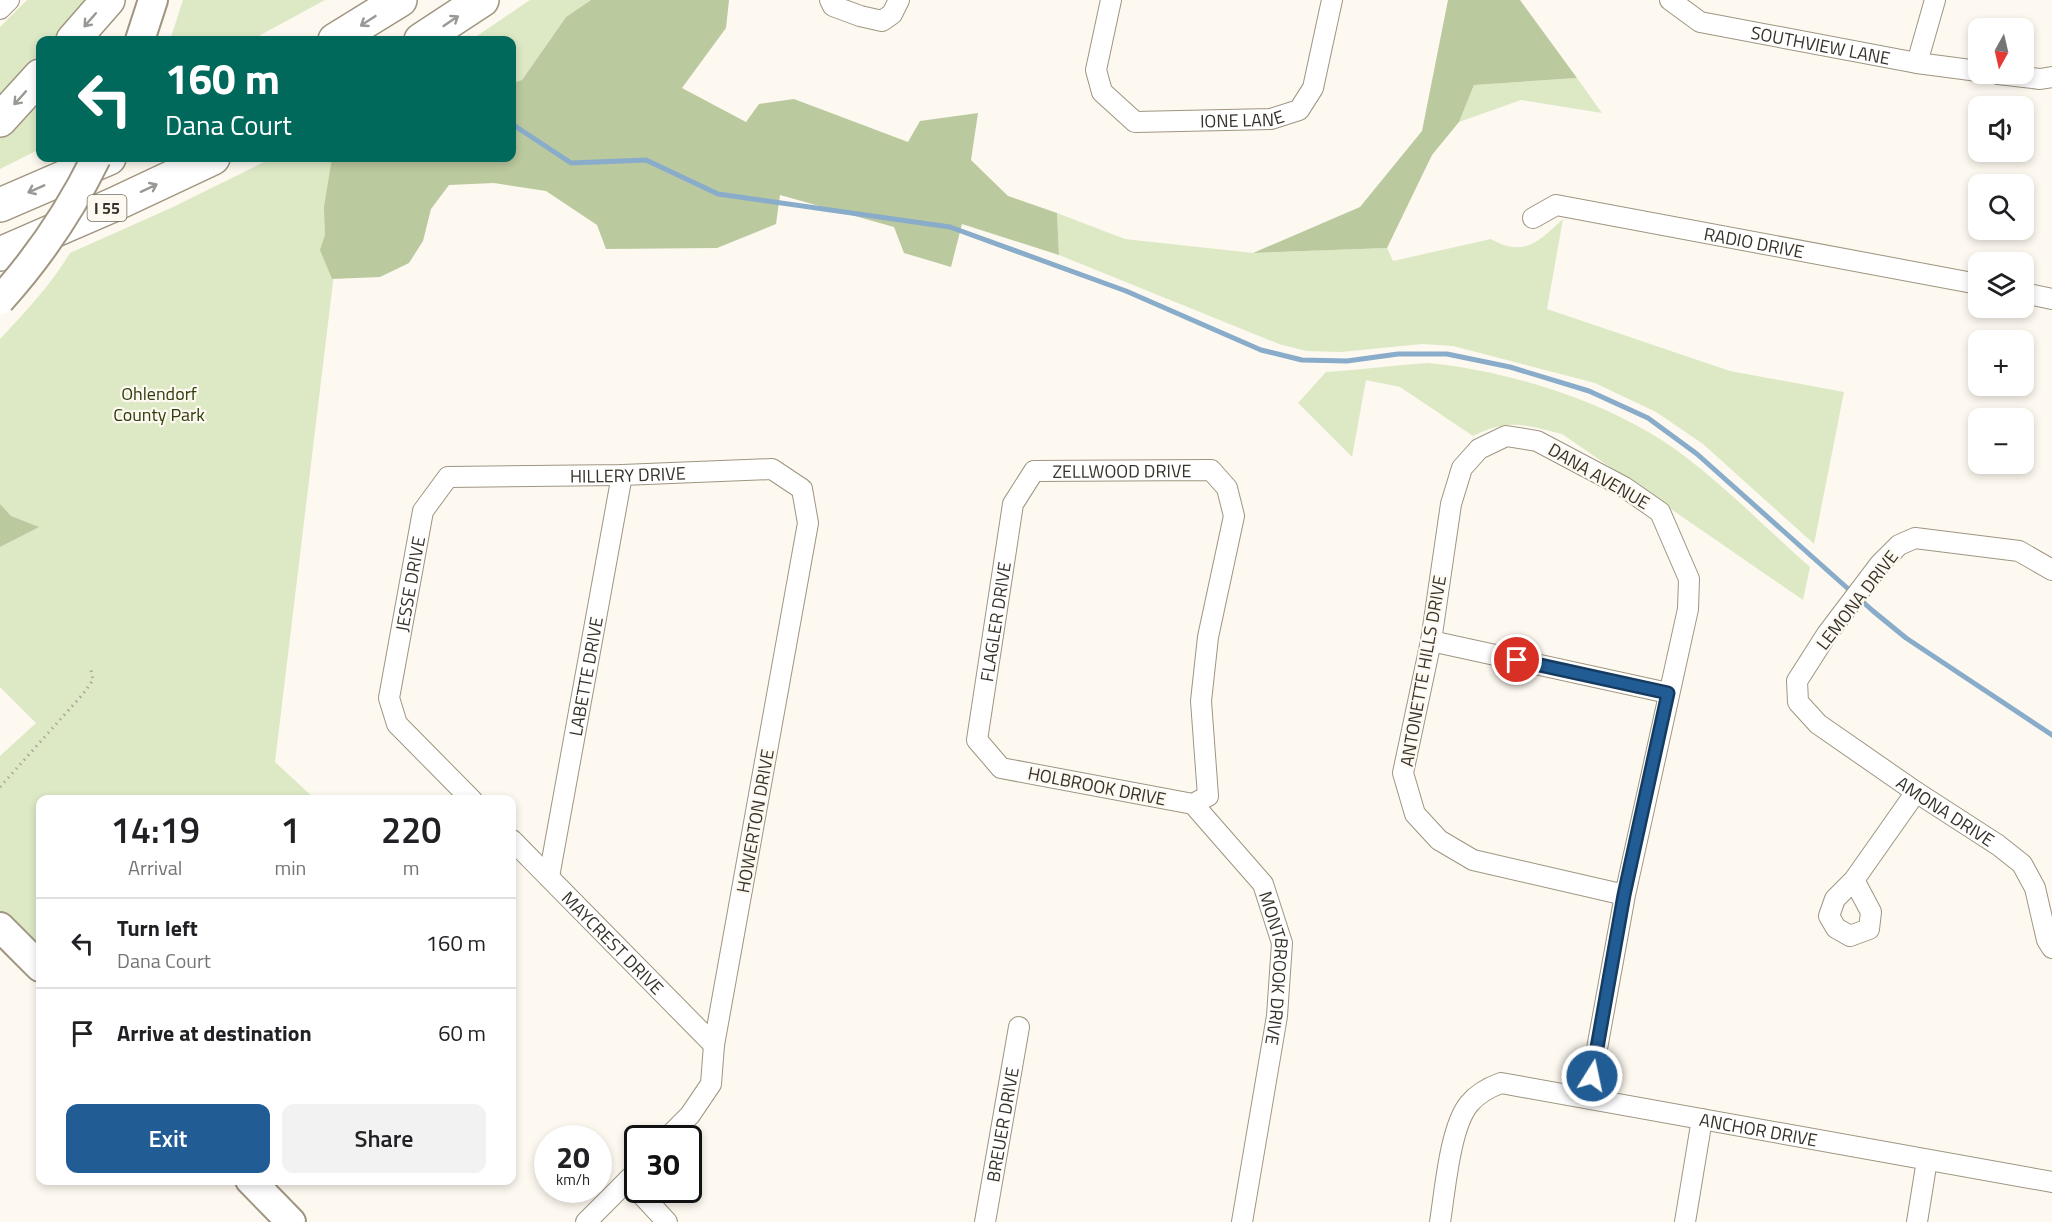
<!DOCTYPE html>
<meta charset="utf-8">
<style>
:root{--surface:#fff;--page:#f2f2f2;--text:#202124;--muted:#757577;--line:#e0e0e0;--accent:#215d94}
body{margin:0;font-family:"Titillium Web",sans-serif;background:var(--page);color:var(--text);height:100vh;display:flex;flex-direction:column;font-size:22px;white-space:nowrap}
*{box-sizing:border-box;margin:0}
p{font-size:20px;color:var(--muted)}
.icon{flex:none;width:33px;height:33px;fill:none;stroke:currentColor;stroke-width:2;stroke-linecap:round;stroke-linejoin:round}
.map{position:relative;flex:1;overflow:hidden}
.details{position:absolute;left:36px;top:795px;width:480px;height:390px;display:flex;flex-direction:column;background:var(--surface);border-radius:12px;box-shadow:0 3px 9px #0003}
.details>*{flex:none}
.banner{position:absolute;left:36px;top:36px;width:480px;height:126px;border-radius:12px;box-shadow:0 3px 9px #0003;background:#00695c;color:#fff;overflow:hidden}
.needle{width:39px;rotate:188deg}
.tools{position:absolute;left:1968px;top:18px;display:grid;gap:12px}
.tools a{display:grid;place-items:center;width:66px;height:66px;border-radius:12px;background:var(--surface);box-shadow:0 3px 9px #0003;font-size:30px}
.speed{position:absolute;left:534px;top:1125px;display:flex;gap:12px;font-size:30px;font-weight:700;text-align:center}
.speed>*{display:grid;place-content:center;width:78px;height:78px;border-radius:50%;background:var(--surface);box-shadow:0 3px 9px #0003;line-height:1}
.speed small{font-size:15px;font-weight:400}
.speed .limit{border:3px solid #111;border-radius:9px;background:#fff;color:#111}
.pin{position:absolute;display:grid;place-items:center;width:51px;height:51px;color:#fff;margin:-26px;border:3px solid #fff;border-radius:50%;box-shadow:0 2px 6px #0007}
.me{position:absolute;width:66px;margin:-33px;rotate:10deg;stroke-linejoin:round;filter:drop-shadow(0 0 4px #0008)}
.turn{display:flex;align-items:center;gap:21px;height:126px;padding:0 30px;font-size:27px}
.turn .icon{width:78px;height:78px;stroke-width:2.5}
.turn b{display:block;font-size:42px;line-height:51px}
.eta{display:flex;justify-content:space-evenly;align-items:center;height:102px;text-align:center}
.eta b{font-size:36px;font-weight:600;line-height:42px}
.primary-button{display:flex;gap:12px;margin-top:auto;padding:12px 30px}
.primary-button a{flex:1;height:69px;border-radius:12px;background:var(--accent);color:#fff;font-size:24px;font-weight:600;line-height:69px;text-align:center}
.primary-button a+a{background:var(--page);color:var(--text)}
ul{padding:0;list-style:none}
li{display:flex;align-items:center;gap:18px;height:90px;padding:0 30px;border-top:2px solid var(--line)}
li div{flex:1}
li b{display:block;font-size:22px}
li em{font-style:normal}
.map>svg:first-child{display:block}
</style>
<div class="map">
<svg width="2052" height="1222" viewBox="0 0 2052 1222">
<rect width="100%" height="100%" fill="#fdf9f0"/>
<path fill="#dde9c5" d="M 27,0 L 88,0 L 54,40 L 40,40 L 40,57 L 0,105 L 0,27 Z
M 183,0 L 325,0 L 251,40 L 170,40 Z
M 530,0 L 591,0 L 566,17 L 522,80 L 512,83 L 512,40 L 471,40 Z
M 1577,78 L 1602,113 L 1521,100 L 1459,122 L 1474,85 Z
M 40,93 L 40,149 L 0,169 L 0,135 Z
M 272,158 L 348,158 L 275,762 L 315,799 L 40,800 L 40,954 L 0,913 L 0,756 L 36,723 L 0,687 L 0,339 C 25,312 51,285 70,253 L 173,207 Z
M 1057,213 L 1125,239 L 1253,253 L 1387,248 L 1393,261 L 1491,239 C 1524,258 1539,241 1563,219 L 1547,309 L 1730,371 L 1844,392 L 1814,544 L 1703,444 L 1656,412 L 1595,383 L 1453,346 L 1422,344 L 1341,352 L 1306,351 L 1279,344 L 1059,255 Z
M 1428,363 C 1513,371 1619,405 1687,458 C 1730,491 1769,531 1810,567 L 1803,600 L 1562,434 C 1526,425 1509,418 1473,436 L 1400,387 L 1366,380 L 1352,457 L 1298,403 L 1326,372 C 1361,370 1394,365 1428,363 Z"/>
<path fill="#bbc99f" d="M 591,0 L 729,0 L 726,28 L 682,88 L 746,122 L 759,104 L 794,99 L 908,142 L 920,121 L 978,113 L 971,160 L 1008,196 L 1057,213 L 1059,255 L 962,224 L 951,267 L 904,253 L 894,227 L 780,195 L 776,224 L 717,248 L 606,249 L 597,225 L 546,191 L 494,183 L 449,185 L 431,209 L 423,241 L 409,263 L 380,277 L 332,279 L 320,250 L 325,235 L 324,207 L 332,158 L 512,158 L 512,83 L 522,80 L 566,17 Z
M 1448,0 L 1520,0 L 1577,78 L 1474,85 L 1459,122 L 1432,155 L 1387,248 L 1253,253 L 1360,207 L 1422,131 Z
M 0,504 L 11,516 L 39,527 L 0,547 Z"/>
<g fill="none" stroke-linecap="round" stroke-linejoin="round">
<path stroke="#89acca" stroke-width="5" d="M 512,124 L 571,163 L 646,160 L 718,194 L 950,227 L 1126,291 L 1261,350 L 1302,360 L 1347,361 L 1398,354 L 1447,354 L 1510,367 L 1589,391 L 1648,418 L 1697,454 L 1873,611 L 1906,638 L 2052,735"/>
<g stroke="#9f9581" stroke-width="22">
<g id="street">
<path d="M 830,0 L 833,6 L 860,16 L 882,21 L 892,14 L 899,0"/>
<path id="s1" d="M 1111,0 L 1096,70 L 1102,92 L 1135,122 L 1271,119 L 1299,110 L 1313,88 L 1332,0"/>
<path id="s2" d="M 1670,0 L 1700,22 L 1917,63 L 1978,71"/>
<path d="M 0,9 L 9,0"/>
<path d="M 1917,63 L 1935,0"/>
<path d="M 1998,74 L 2040,79 L 2052,77"/>
<path id="s3" d="M 1533,218 L 1556,205 L 1978,284"/>
<path d="M 2024,293 L 2052,299"/>
<path id="s4" d="M 2052,570 L 2019,551 L 1915,538 L 1899,545 L 1880,564 L 1827,634 L 1797,681 L 1798,702 L 1818,724 L 1916,792 L 1998,845 L 2022,864 L 2035,888 L 2047,940 L 2052,948"/>
<path d="M 1431,641 L 1668,693"/>
<path id="s5" d="M 472,800 L 397,724 L 389,698 L 423,511 L 448,477 L 622,475 L 772,469 L 802,489 L 808,523 L 714,1045 L 711,1084 L 690,1115 L 667,1138"/>
<path id="s6" d="M 1193,804 L 1001,768 L 977,740 L 1013,504 L 1034,471 L 1211,470 L 1227,488 L 1234,516 L 1208,637 L 1201,701 L 1208,796 L 1193,804 L 1263,884 L 1282,943 L 1277,1016 L 1242,1222"/>
<path id="s7" d="M 512,840 L 714,1045"/>
<path id="s8" d="M 549,877 L 622,475"/>
<path d="M 1854,880 L 1871,912 L 1869,929 L 1850,936 L 1836,928 L 1829,916 L 1835,899 L 1854,880 L 1916,792"/>
<path d="M 1588,1098 L 1625,895 L 1688,609 L 1689,579 L 1660,512 L 1624,487 L 1537,441 L 1506,436 L 1479,449 L 1462,468 L 1451,504 L 1431,641 L 1403,773 L 1415,814 L 1439,840 L 1473,860 L 1625,895"/>
<path d="M 628,1180 L 667,1222"/>
<path d="M 586,1222 L 638,1170"/>
<path id="s9" d="M 985,1222 L 1019,1027"/>
<path id="s10" d="M 1440,1222 C 1445,1191 1450,1127 1469,1104 C 1477,1094 1490,1087 1501,1083 L 2052,1182"/>
<path d="M 1685,1222 L 1702,1119"/>
<path d="M 1917,1222 L 1927,1160"/>
</g>
</g>
<g stroke="#9f9581" stroke-width="32">
<path id="secondary" d="M 140,40 L 153,0
M 0,927 L 40,967
M 250,1180 L 291,1222"/>
</g>
<g stroke="#9f9581" stroke-width="36">
<path id="highway" d="M 73,40 L 108,0
M 335,40 L 400,0
M 421,40 L 482,0
M 0,120 L 40,76
M 0,205 L 109,158
M 0,254 L 113,205 L 213,158"/>
</g>
<path stroke="#aca89f" stroke-width="3" stroke-dasharray="1.5 4.5" stroke-linecap="butt" d="M 0,787 L 83,694 L 93,680 L 91,670"/>
<use href="#street" stroke="#fff" stroke-width="20"/>
<use href="#secondary" stroke="#fff" stroke-width="28"/>
<use href="#highway" stroke="#fff" stroke-width="33"/>
<g stroke="#9f9581" stroke-width="32" stroke-linecap="butt">
<path id="secondary-bridge" d="M 0,300 C 39,257 71,209 96,158"/>
</g>
<use href="#secondary-bridge" stroke="#fff" stroke-width="28"/>
</g>
<defs><path id="oneway-shaft" d="M-6 0H5M1.5-3L5.5 0L1.5 3" fill="none" stroke-width="1.6" stroke-linecap="round" stroke-linejoin="round" transform="scale(1.5)"/></defs>
<g stroke="#9a9894">
<use href="#oneway-shaft" transform="translate(90 20) rotate(131)"/>
<use href="#oneway-shaft" transform="translate(368 21) rotate(147)"/>
<use href="#oneway-shaft" transform="translate(451 21) rotate(-34)"/>
<use href="#oneway-shaft" transform="translate(20 98) rotate(132)"/>
<use href="#oneway-shaft" transform="translate(149 188) rotate(-25)"/>
<use href="#oneway-shaft" transform="translate(36 189) rotate(156)"/>
</g>
<g fill="none" stroke-linecap="round" stroke-linejoin="round">
<g stroke="#153c60" stroke-width="15">
<path id="route" d="M 1517,660 L 1668,693 L 1624,895 L 1592,1076"/>
</g>
<use href="#route" stroke="#215d94" stroke-width="10"/>
</g>
<g text-anchor="middle" dominant-baseline="central" stroke-width="4.5" stroke-linejoin="round" paint-order="stroke">
<rect fill="#fdf9f0" stroke="#726e65" stroke-width="1.5" x="87.5" y="195" width="39" height="26" rx="4.5"/>
<g font-size="16" font-weight="bold" fill="#363229">
<text x="107" y="208">I 55</text>
</g>
<g font-size="18" fill="#363229" stroke="#fdf9f0">
<text stroke="none"><textPath href="#s2" startOffset="160">SOUTHVIEW LANE</textPath></text>
<text stroke="none"><textPath href="#s1" startOffset="246">IONE LANE</textPath></text>
<text stroke="none"><textPath href="#s3" startOffset="228">RADIO DRIVE</textPath></text>
<text stroke="none"><textPath href="#s6" startOffset="598">ZELLWOOD DRIVE</textPath></text>
<text stroke="none"><textPath href="#s5" startOffset="546">HILLERY DRIVE</textPath></text>
<text transform="translate(1599 476) rotate(30)">DANA AVENUE</text>
<text stroke="none"><textPath href="#s5" startOffset="250">JESSE DRIVE</textPath></text>
<text transform="translate(1857 600) rotate(-52)">LEMONA DRIVE</text>
<text stroke="none"><textPath href="#s6" startOffset="352">FLAGLER DRIVE</textPath></text>
<text transform="translate(1423 671) rotate(-80)">ANTONETTE HILLS DRIVE</text>
<text stroke="none"><textPath href="#s8" startOffset="204">LABETTE DRIVE</textPath></text>
<text transform="translate(1097 786) rotate(11)">HOLBROOK DRIVE</text>
<text stroke="none"><textPath href="#s4" startOffset="536">AMONA DRIVE</textPath></text>
<text transform="translate(755 821) rotate(-80)">HOWERTON DRIVE</text>
<text stroke="none"><textPath href="#s7" startOffset="144">MAYCREST DRIVE</textPath></text>
<text stroke="none"><textPath href="#s6" startOffset="1233">MONTBROOK DRIVE</textPath></text>
<text stroke="none"><textPath href="#s9" startOffset="99">BREUER DRIVE</textPath></text>
<text stroke="none"><textPath href="#s10" startOffset="423">ANCHOR DRIVE</textPath></text>
</g>
<g font-size="18" fill="#2f3b0b" stroke="#fdf9f0">
<text x="159" y="393">Ohlendorf<tspan x="159" dy="21">County Park</tspan></text>
</g>
</g>
</svg>
<div class="tools">
<a><svg class="needle" viewBox="-14 -14 28 28"><path d="M0-13l5 13h-10z" fill="#e53935"/><path d="M0 13l5-13h-10z" fill="#757577"/></svg></a>
<a><svg class="icon" aria-label="sound" viewBox="0 0 24 24"><path d="M4 9h4l5-4v14l-5-4H4zM17 9q2 3 0 6"/></svg></a>
<a><svg class="icon" aria-label="search" viewBox="0 0 24 24"><circle cx="10" cy="10" r="6"/><path d="M15 15l6 6"/></svg></a>
<a><svg class="icon" aria-label="layers" viewBox="0 0 24 24"><path d="M12 4l9 5-9 5-9-5zM3 14l9 5 9-5"/></svg></a>
<a>+</a>
<a>−</a>
</div>
<div class="speed"><div>20<small>km/h</small></div><div class="limit">30</div></div>
<div class="pin" style="left:1517px;top:660px;background:#d93025"><svg class="icon" aria-label="arrive" viewBox="0 0 24 24"><path d="M6 21V4h12l-3 4 3 4H6"/></svg></div>
<svg class="me" style="left:1592px;top:1076px" viewBox="-20 -20 40 40"><circle r="17" fill="#215d94" stroke="#fff" stroke-width="3"/><path d="M0-11L8 9 0 5-8 9z" fill="#fff"/></svg>
<div class="banner">
<div class="turn"><svg class="icon" aria-label="left" viewBox="0 0 24 24"><path d="M17 20v-9H6M10 6l-5 5 5 5"/></svg><div><b>160 m</b>Dana Court</div></div>
</div>
<section class="details">
<div class="eta">
<div><b>14:19</b><p>Arrival</p></div>
<div><b>1</b><p>min</p></div>
<div><b>220</b><p>m</p></div>
</div>
<ul>
<li><svg class="icon" aria-label="left" viewBox="0 0 24 24"><path d="M17 20v-9H6M10 6l-5 5 5 5"/></svg><div><b>Turn left</b><p>Dana Court</p></div><em>160 m</em></li>
<li><svg class="icon" aria-label="arrive" viewBox="0 0 24 24"><path d="M6 21V4h12l-3 4 3 4H6"/></svg><div><b>Arrive at destination</b></div><em>60 m</em></li>
</ul>
<div class="primary-button"><a>Exit</a><a>Share</a></div>
</section>
</div>
